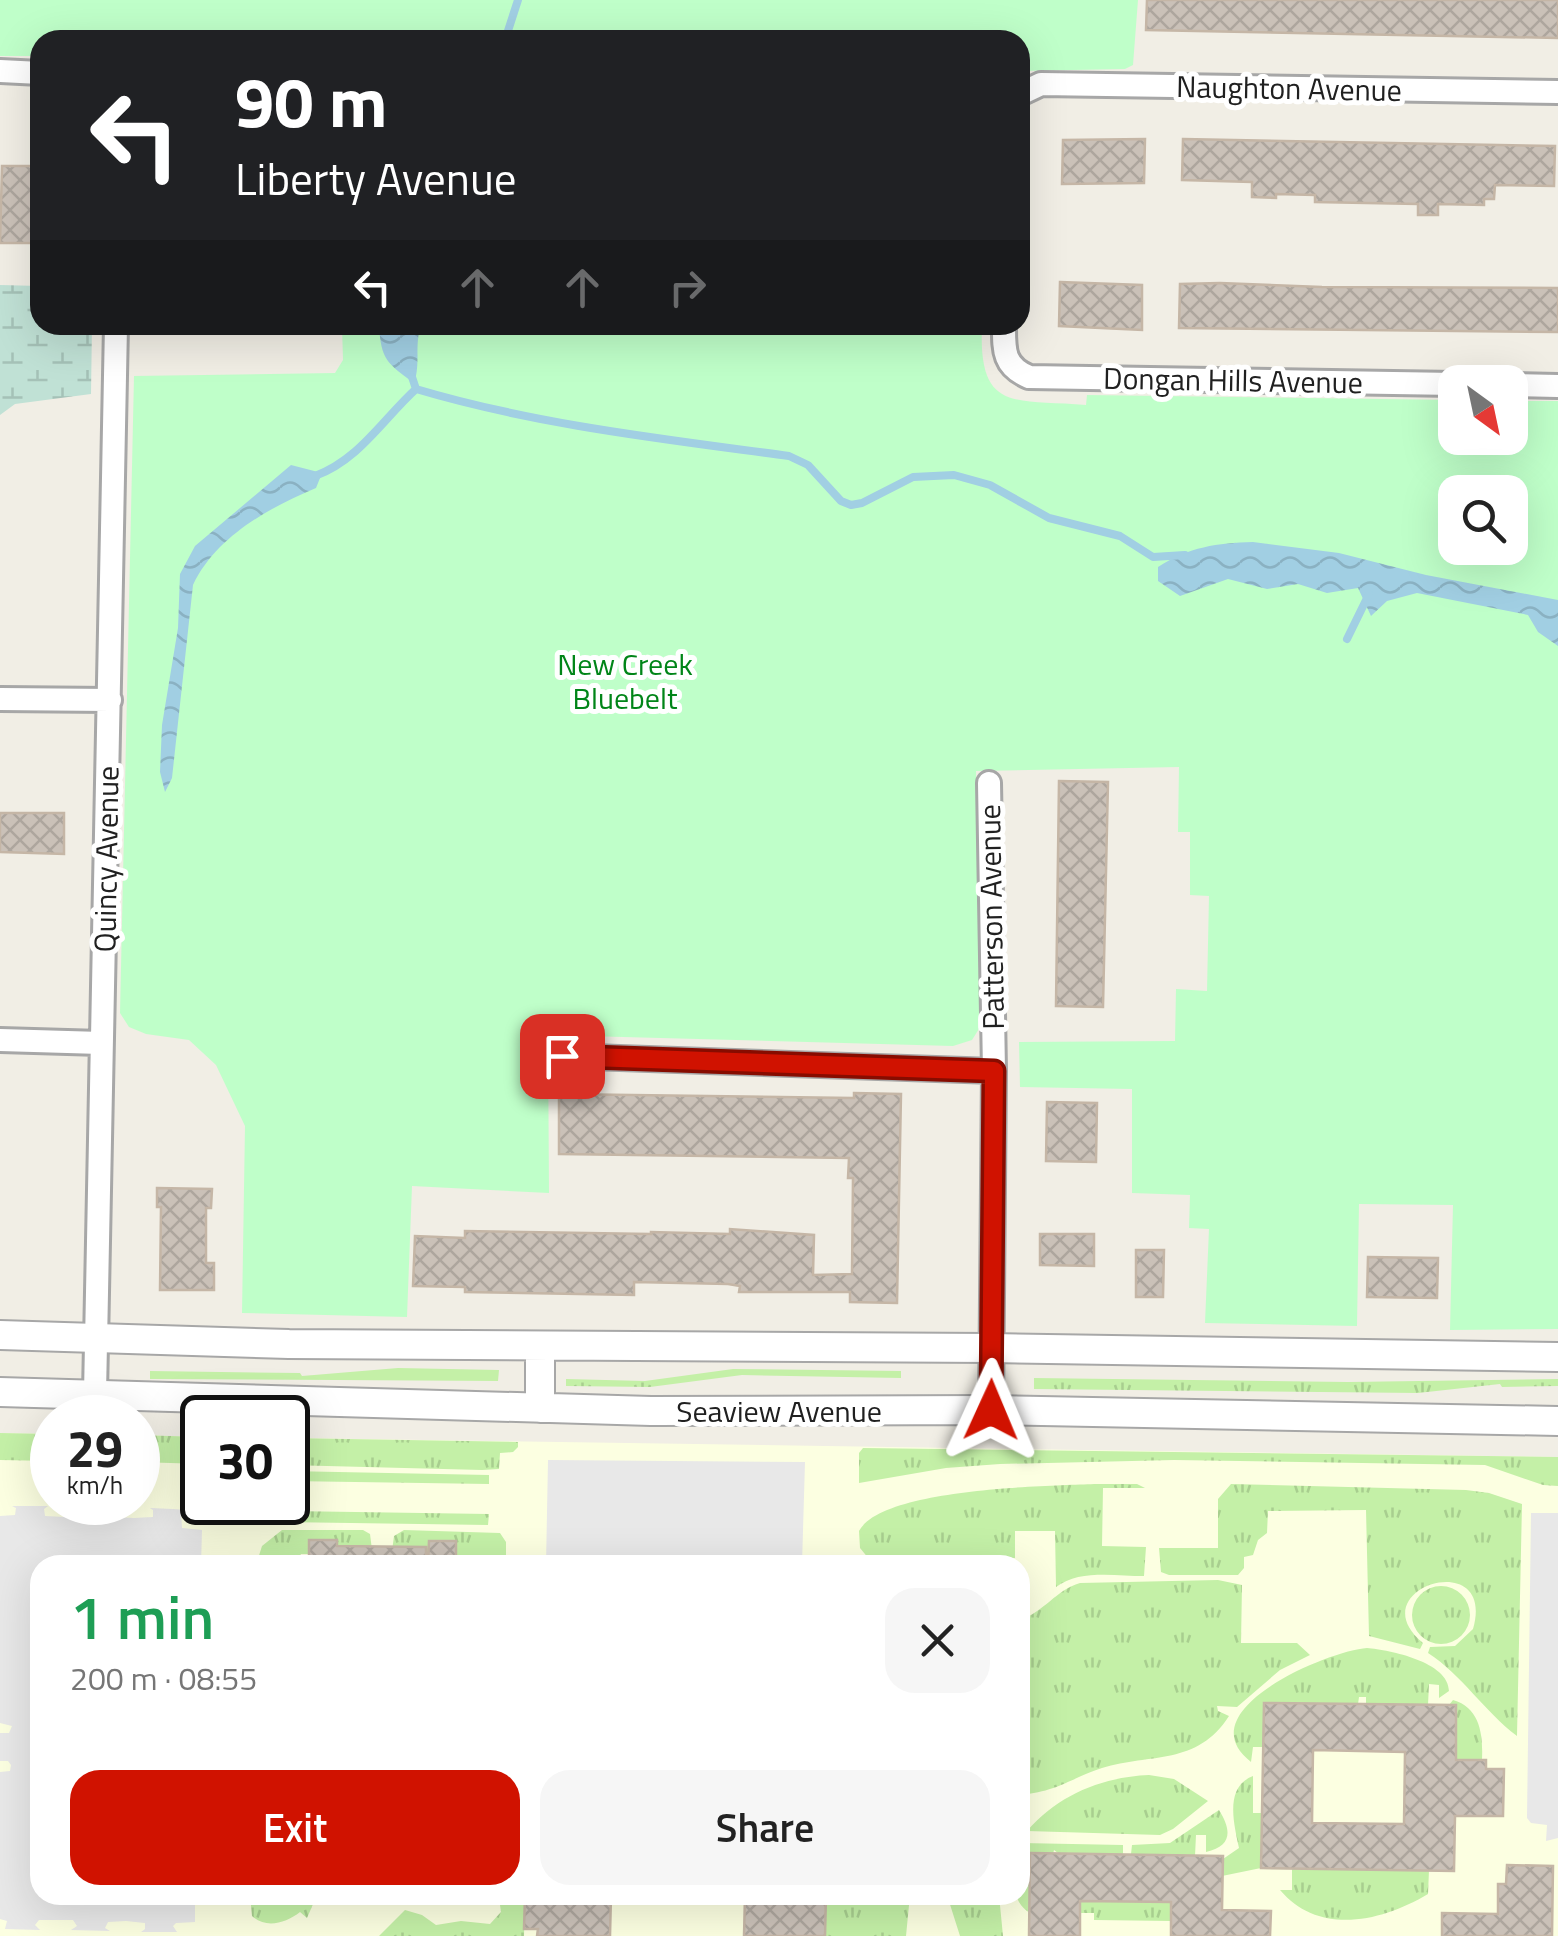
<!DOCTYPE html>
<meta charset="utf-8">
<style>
:root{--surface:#fff;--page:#f6f6f6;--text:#222;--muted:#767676;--accent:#d01200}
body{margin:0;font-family:"Titillium Web",sans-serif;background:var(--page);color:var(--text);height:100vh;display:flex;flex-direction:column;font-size:38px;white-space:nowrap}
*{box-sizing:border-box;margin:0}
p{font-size:32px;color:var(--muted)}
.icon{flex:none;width:55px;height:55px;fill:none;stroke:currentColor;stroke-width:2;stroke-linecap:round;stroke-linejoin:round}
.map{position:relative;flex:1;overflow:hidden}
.sheet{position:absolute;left:30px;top:1555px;width:1000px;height:350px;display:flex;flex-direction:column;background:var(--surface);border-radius:30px;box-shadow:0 10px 40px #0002}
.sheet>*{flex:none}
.top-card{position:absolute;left:30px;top:30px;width:1000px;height:305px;border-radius:30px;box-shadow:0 10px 40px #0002;background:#202124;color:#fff;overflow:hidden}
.needle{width:65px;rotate:147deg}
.tools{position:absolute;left:1438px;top:365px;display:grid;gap:20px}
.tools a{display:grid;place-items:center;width:90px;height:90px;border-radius:20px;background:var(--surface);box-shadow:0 10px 40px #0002;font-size:50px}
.speed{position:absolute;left:30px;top:1395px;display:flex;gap:20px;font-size:50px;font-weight:700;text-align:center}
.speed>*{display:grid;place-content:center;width:130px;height:130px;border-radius:50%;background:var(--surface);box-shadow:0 10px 40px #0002;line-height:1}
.speed small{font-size:25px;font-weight:400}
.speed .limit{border:5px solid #111;border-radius:15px;background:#fff;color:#111}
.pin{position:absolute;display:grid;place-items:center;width:85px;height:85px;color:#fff;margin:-42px;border-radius:20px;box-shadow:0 5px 15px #0006}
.me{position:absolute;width:110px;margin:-55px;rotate:1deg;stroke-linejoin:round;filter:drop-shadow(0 0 8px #0008)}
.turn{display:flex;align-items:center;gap:35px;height:210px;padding:0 40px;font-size:45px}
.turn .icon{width:130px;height:130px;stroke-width:2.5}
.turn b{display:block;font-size:70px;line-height:85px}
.lanes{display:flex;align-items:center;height:95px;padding:0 40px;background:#0003;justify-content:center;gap:50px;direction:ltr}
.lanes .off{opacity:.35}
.round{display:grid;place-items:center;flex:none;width:105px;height:105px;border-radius:30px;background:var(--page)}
.summary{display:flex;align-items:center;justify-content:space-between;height:170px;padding:0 40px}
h1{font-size:60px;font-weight:600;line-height:75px;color:#1e9e55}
.action{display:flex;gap:20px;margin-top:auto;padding:20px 40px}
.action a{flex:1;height:115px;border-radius:30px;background:var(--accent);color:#fff;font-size:40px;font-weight:600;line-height:115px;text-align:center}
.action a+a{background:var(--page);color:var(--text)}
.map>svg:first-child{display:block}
</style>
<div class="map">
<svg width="1558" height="1936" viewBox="0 0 1558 1936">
<defs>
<pattern id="grass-tufts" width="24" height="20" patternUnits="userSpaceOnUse" patternTransform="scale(2.5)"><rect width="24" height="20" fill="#c4f0a7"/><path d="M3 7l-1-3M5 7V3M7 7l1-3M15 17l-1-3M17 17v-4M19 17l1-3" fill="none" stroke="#a8ce8f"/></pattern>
<pattern id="wetland-marsh" width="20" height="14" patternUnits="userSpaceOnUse" patternTransform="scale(2.5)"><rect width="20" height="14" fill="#c0e1d5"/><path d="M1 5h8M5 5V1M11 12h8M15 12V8" fill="none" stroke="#a5c1b7"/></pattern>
<pattern id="water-waves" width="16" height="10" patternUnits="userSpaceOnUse" patternTransform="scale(2.5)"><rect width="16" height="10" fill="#a1cfe3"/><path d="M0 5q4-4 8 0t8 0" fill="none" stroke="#8ab1c2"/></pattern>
<pattern id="building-cross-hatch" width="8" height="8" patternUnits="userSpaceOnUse" patternTransform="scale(2.5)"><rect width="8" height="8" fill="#cac1b8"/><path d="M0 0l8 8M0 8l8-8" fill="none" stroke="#ada69e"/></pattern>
</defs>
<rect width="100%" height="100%" fill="#f1eee5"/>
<path fill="#fcffe1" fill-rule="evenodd" d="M 0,1433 L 52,1434 L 52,1502 L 138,1502 L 138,1435 L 202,1437 L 202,1502 L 288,1502 L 288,1438 L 1558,1457 L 1558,1936 L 0,1936 ZM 40,1565 L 1020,1565 L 1020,1895 L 40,1895 Z"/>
<path fill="url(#grass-tufts)" d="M 398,1368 L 499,1370 L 498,1381 L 150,1379 L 150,1371 L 300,1373 L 302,1376 Z
M 733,1369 L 901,1371 L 901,1378 L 742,1375 L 650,1387 L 566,1386 L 566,1379 L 645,1381 Z
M 1034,1378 L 1348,1382 L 1558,1379 L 1558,1386 L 1502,1387 L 1500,1384 L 1418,1393 L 1034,1389 Z
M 0,1433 L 52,1434 L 52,1461 L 0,1460 Z
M 138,1435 L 202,1437 L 202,1464 L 138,1462 Z
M 288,1438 L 518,1442 L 518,1447 L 513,1452 L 500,1453 L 499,1469 L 482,1470 L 288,1465 Z
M 863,1448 L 1558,1457 L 1558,1486 L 1543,1485 L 1485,1465 L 1174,1460 L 1000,1464 L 946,1468 L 859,1483 L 859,1453 Z
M 288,1471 L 489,1475 L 489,1484 L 288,1481 Z
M 1094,1484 L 1137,1484 L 1145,1488 L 1103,1488 L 1102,1546 L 1146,1547 L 1144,1576 C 1116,1576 1079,1569 1056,1587 L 1055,1531 L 1015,1531 L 1015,1558 L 869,1559 L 860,1548 L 859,1531 C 882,1488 1047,1486 1094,1484 Z
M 1231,1484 L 1466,1490 L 1489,1493 L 1522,1504 L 1517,1736 C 1484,1711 1462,1675 1428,1653 L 1430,1647 L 1455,1646 L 1473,1629 C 1497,1545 1357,1589 1423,1643 L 1420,1649 L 1369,1636 L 1366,1510 L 1268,1511 L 1267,1533 L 1258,1540 L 1253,1555 L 1244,1557 L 1244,1568 L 1238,1575 L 1169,1575 L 1161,1572 L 1159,1548 L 1218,1548 L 1218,1499 Z
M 289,1511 L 489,1514 L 488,1525 L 282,1522 L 279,1513 Z
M 282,1530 L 363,1530 L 370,1534 L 372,1550 L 337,1555 L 336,1540 L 310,1540 L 309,1554 L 301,1554 L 295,1564 L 256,1565 L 262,1546 Z
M 404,1530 L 500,1533 L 506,1542 L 506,1565 L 463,1565 L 463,1557 L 456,1556 L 456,1541 L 429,1541 L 428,1556 L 392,1551 L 394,1536 Z
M 1218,1580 L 1242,1585 L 1241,1643 L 1297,1643 L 1310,1655 L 1280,1670 L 1237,1707 L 1217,1706 L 1218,1711 L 1229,1716 C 1197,1766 1151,1753 1102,1768 C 1069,1779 1059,1791 1020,1795 L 1020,1620 C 1044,1612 1056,1590 1080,1583 Z
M1412 1615a29 29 0 1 1 58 0a29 29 0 1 1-58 0Z
M 1367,1648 C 1390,1650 1449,1662 1449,1691 L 1439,1698 L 1439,1685 L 1429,1684 L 1428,1705 L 1366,1704 L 1366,1697 L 1359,1697 L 1358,1704 L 1264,1703 L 1263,1747 L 1253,1747 L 1251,1762 C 1185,1711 1327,1651 1367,1648 Z
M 1453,1700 C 1481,1708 1483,1736 1482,1760 L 1452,1760 L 1456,1751 L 1456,1706 L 1449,1705 Z
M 1149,1775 L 1174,1779 L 1208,1801 L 1173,1829 L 1160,1835 L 1027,1831 C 1058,1795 1102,1777 1149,1775 Z
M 1253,1776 L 1253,1813 L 1269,1813 L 1261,1868 L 1222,1876 L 1223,1859 L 1239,1848 C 1234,1824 1224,1787 1253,1776 Z
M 1219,1810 C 1232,1831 1232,1846 1206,1852 L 1206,1835 L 1196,1835 L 1195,1856 L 1131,1854 L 1132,1845 L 1170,1843 Z
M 1021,1843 L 1123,1845 L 1123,1854 L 1058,1853 L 1054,1850 L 1053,1854 L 1030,1853 L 1029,1899 L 1036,1916 C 1026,1912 1019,1905 1016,1895 L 1020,1895 Z
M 1292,1869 L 1429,1870 L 1428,1894 C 1381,1922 1319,1936 1280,1890 L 1292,1890 Z
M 250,1895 L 317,1895 L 307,1918 L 300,1912 C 286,1923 266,1929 252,1916 Z
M 482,1895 L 525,1895 L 524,1936 L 379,1936 L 405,1910 L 422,1915 L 436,1925 L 461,1921 L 490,1924 L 501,1912 L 500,1905 Z
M 826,1895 L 910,1895 L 906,1936 L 825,1936 Z
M 947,1895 L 999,1895 L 1003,1936 L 960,1936 Z
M 1080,1901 L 1171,1902 L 1171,1921 L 1094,1920 L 1094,1913 L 1080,1913 Z"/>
<path fill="url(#wetland-marsh)" d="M 0,285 L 40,286 L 40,325 L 92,325 L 91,394 L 15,404 L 0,415 Z"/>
<path fill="#bfffc9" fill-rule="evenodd" d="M 0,0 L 1138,0 L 1133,65 L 1125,69 L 1020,71 L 1020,40 L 40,40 L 40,56 L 0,56 Z
M 342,325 L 982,325 C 978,413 1014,399 1086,405 L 1087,395 L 1455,400 L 1455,438 L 1510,438 L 1510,401 L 1558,401 L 1558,1329 L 1450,1330 L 1453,1205 L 1359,1204 L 1357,1326 L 1205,1323 L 1209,1229 L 1189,1228 L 1190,1195 L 1132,1193 L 1132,1089 L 1020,1087 L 1019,1042 L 1175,1041 L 1176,989 L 1207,991 L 1209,896 L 1190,895 L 1190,832 L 1178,832 L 1179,767 L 976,771 L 982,1024 L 972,1040 L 953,1046 L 548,1035 L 549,1193 L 412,1186 L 407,1317 L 242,1313 L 245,1126 L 216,1065 L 189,1040 L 146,1034 L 129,1027 L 120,1013 L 134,376 L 335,373 L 343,360 ZM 1455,492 L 1510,492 L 1510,548 L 1455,548 Z"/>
<path fill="#e8e8e8" d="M 548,1460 L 805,1462 L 802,1565 L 546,1565 Z
M 12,1506 L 48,1506 L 44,1509 L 45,1516 L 64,1517 L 83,1517 L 85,1510 L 81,1507 L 118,1508 L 113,1511 L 114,1517 L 134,1518 L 153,1517 L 153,1510 L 150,1508 L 173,1509 L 185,1510 L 181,1513 L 182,1528 L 202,1530 L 201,1565 L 40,1565 L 40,1895 L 195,1895 L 195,1922 L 176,1923 L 173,1926 L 177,1932 L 141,1932 L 145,1929 L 145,1923 L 126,1921 L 108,1922 L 105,1928 L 110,1931 L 71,1930 L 77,1926 L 73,1920 L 39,1920 L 35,1925 L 40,1930 L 5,1929 L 7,1921 L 0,1919 L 0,1772 L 10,1771 L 11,1765 L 8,1761 L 0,1761 L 0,1733 L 9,1733 L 12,1726 L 0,1723 L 0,1516 L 15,1515 L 16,1508 Z
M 1531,1513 L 1558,1513 L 1558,1838 L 1546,1841 L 1547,1825 L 1531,1823 L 1527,1818 Z"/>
<path fill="url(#water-waves)" d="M 379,325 L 421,325 C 414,346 421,363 414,383 C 387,363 381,360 379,325 Z
M 291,465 L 322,473 L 316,488 C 268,508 216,537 193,585 L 172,778 L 165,792 L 160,772 L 162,725 L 178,628 L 180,574 L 195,546 Z
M 1253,542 L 1339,553 L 1426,575 L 1558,600 L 1558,646 L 1538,632 L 1528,615 L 1417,593 L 1387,601 L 1371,616 L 1358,588 L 1327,593 L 1298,584 L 1267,589 L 1228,579 L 1180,596 L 1158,581 L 1158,567 C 1189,547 1217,543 1253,542 Z"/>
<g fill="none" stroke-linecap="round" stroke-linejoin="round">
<path stroke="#a1cfe3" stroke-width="8" d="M 505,40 L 518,0
M 412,377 L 416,389 C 537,425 664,439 789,456 L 808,465 L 841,501 L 851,505 L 862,503 L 913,477 L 954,475 L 990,485 L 1049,518 L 1120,536 L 1153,557 L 1185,555
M 315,476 C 359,460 383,419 416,389
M 1347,639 L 1369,594"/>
</g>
<path fill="url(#building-cross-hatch)" stroke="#c5b6a6" stroke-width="2.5" fill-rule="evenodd" d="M 1147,0 L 1558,0 L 1558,38 L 1146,30 Z
M 1145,139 L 1144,183 L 1062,184 L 1063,140 Z
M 1183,139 L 1555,146 L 1554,186 L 1495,185 L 1494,199 L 1484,199 L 1484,205 L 1438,204 L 1438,215 L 1418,215 L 1418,204 L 1315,202 L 1315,195 L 1276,194 L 1276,198 L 1252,197 L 1252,182 L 1182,180 Z
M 2,166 L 40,166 L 40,243 L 0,243 Z
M 1060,282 L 1142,285 L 1142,330 L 1059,326 Z
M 1220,283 L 1322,287 L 1558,288 L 1558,332 L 1179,328 L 1180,284 Z
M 1059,781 L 1108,782 L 1103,1007 L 1056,1006 Z
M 0,813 L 64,813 L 64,854 L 0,852 Z
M 854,1093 L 901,1094 L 897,1303 L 850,1302 L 850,1292 L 739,1292 L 740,1286 L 728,1284 L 634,1282 L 634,1295 L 465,1292 L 465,1287 L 413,1286 L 415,1236 L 465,1238 L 465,1231 L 651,1234 L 651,1232 L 730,1234 L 730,1229 L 814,1235 L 813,1275 L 852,1274 L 853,1178 L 848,1178 L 849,1158 L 559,1154 L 559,1094 L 854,1098 Z
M 1047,1102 L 1097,1103 L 1096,1162 L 1046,1161 Z
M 157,1188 L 212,1189 L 211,1208 L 206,1208 L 206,1263 L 214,1263 L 214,1290 L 160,1290 L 161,1207 L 157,1207 Z
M 1040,1234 L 1094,1234 L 1094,1266 L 1040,1265 Z
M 1136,1250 L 1164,1250 L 1163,1297 L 1136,1297 Z
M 1368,1257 L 1438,1258 L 1437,1298 L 1367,1297 Z
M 309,1540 L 337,1540 L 337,1546 L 426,1547 L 426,1565 L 309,1565 Z
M 429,1541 L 456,1541 L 456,1565 L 428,1565 Z
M 1264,1703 L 1456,1705 L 1456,1760 L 1486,1760 L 1486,1769 L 1504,1769 L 1503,1816 L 1455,1816 L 1454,1871 L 1261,1868 ZM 1313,1750 L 1405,1752 L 1404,1824 L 1312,1823 Z
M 1030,1853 L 1223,1856 L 1222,1910 L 1271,1911 L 1270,1936 L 1171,1936 L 1171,1902 L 1080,1901 L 1080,1936 L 1029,1936 Z
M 1507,1865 L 1553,1866 L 1552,1936 L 1442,1936 L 1442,1913 L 1498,1914 L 1498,1884 L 1506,1884 Z
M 525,1895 L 611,1895 L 610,1936 L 537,1936 L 538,1929 L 524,1929 Z
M 745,1895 L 826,1895 L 825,1936 L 744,1936 Z"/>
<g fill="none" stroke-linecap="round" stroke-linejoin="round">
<g stroke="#a7a7a7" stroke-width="28">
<path id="minor" d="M 0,71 L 40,73
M 1020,94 L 1041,84 L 1558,92
M 1004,325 C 1004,350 1003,366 1029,377 L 1455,384
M 1510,385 L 1558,386
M 0,699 L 110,700
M 989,783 L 994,1071 L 991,1410
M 0,1040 L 101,1043
M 562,1056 L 994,1071
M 95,1394 L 116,325"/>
</g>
<g stroke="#a7a7a7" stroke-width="32">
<path id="tertiary" d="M 0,1335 L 289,1344 L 992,1348 L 1558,1357
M 0,1392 L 651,1411 L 991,1410 L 1558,1421
M 540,1408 L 540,1346"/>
</g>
<use href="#minor" stroke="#fff" stroke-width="22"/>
<use href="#tertiary" stroke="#fff" stroke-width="28"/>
</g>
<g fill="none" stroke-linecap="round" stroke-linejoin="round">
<g stroke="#870c00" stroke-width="25">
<path id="route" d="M 562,1056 L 994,1071 L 991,1410"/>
</g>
<use href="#route" stroke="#d01200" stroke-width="18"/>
</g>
<g text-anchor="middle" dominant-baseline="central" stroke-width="10" stroke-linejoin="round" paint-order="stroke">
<g font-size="30" fill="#202020" stroke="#fff">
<text transform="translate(1289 88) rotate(1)">Naughton Avenue</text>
<text transform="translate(1233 380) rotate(1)">Dongan Hills Avenue</text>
<text transform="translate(106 859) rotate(-89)">Quincy Avenue</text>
<text transform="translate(991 917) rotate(-91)">Patterson Avenue</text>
<text x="779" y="1411">Seaview Avenue</text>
</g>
<g font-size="30" fill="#018518" stroke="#fff">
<text x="625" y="664">New Creek<tspan x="625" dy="34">Bluebelt</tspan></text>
</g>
</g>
</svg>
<div class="tools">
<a><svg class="needle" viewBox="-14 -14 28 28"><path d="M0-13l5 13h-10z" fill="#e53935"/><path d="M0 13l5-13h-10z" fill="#767676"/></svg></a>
<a><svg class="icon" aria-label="search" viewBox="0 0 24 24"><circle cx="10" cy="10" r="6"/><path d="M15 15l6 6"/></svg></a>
</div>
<div class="speed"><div>29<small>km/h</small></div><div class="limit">30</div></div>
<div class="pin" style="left:562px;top:1056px;background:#d93025"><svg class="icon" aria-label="arrive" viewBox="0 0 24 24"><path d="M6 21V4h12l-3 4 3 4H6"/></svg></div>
<svg class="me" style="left:991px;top:1410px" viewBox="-20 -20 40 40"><path d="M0-17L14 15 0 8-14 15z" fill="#d01200" stroke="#fff" stroke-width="4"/></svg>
<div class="top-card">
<div class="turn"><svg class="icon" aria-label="left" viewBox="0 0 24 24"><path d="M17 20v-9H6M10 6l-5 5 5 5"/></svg><div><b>90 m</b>Liberty Avenue</div></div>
<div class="lanes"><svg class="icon" aria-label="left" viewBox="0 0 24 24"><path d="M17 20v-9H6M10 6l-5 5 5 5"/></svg><svg class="icon off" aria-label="ahead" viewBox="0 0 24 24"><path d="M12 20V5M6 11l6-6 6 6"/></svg><svg class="icon off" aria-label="ahead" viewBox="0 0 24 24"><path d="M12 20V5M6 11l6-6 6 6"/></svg><svg class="icon off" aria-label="right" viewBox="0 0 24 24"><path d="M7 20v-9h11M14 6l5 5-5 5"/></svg></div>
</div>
<section class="sheet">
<div class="summary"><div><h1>1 min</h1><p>200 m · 08:55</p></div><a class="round"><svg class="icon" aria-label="close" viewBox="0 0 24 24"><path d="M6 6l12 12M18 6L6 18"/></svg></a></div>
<div class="action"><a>Exit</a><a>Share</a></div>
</section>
</div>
